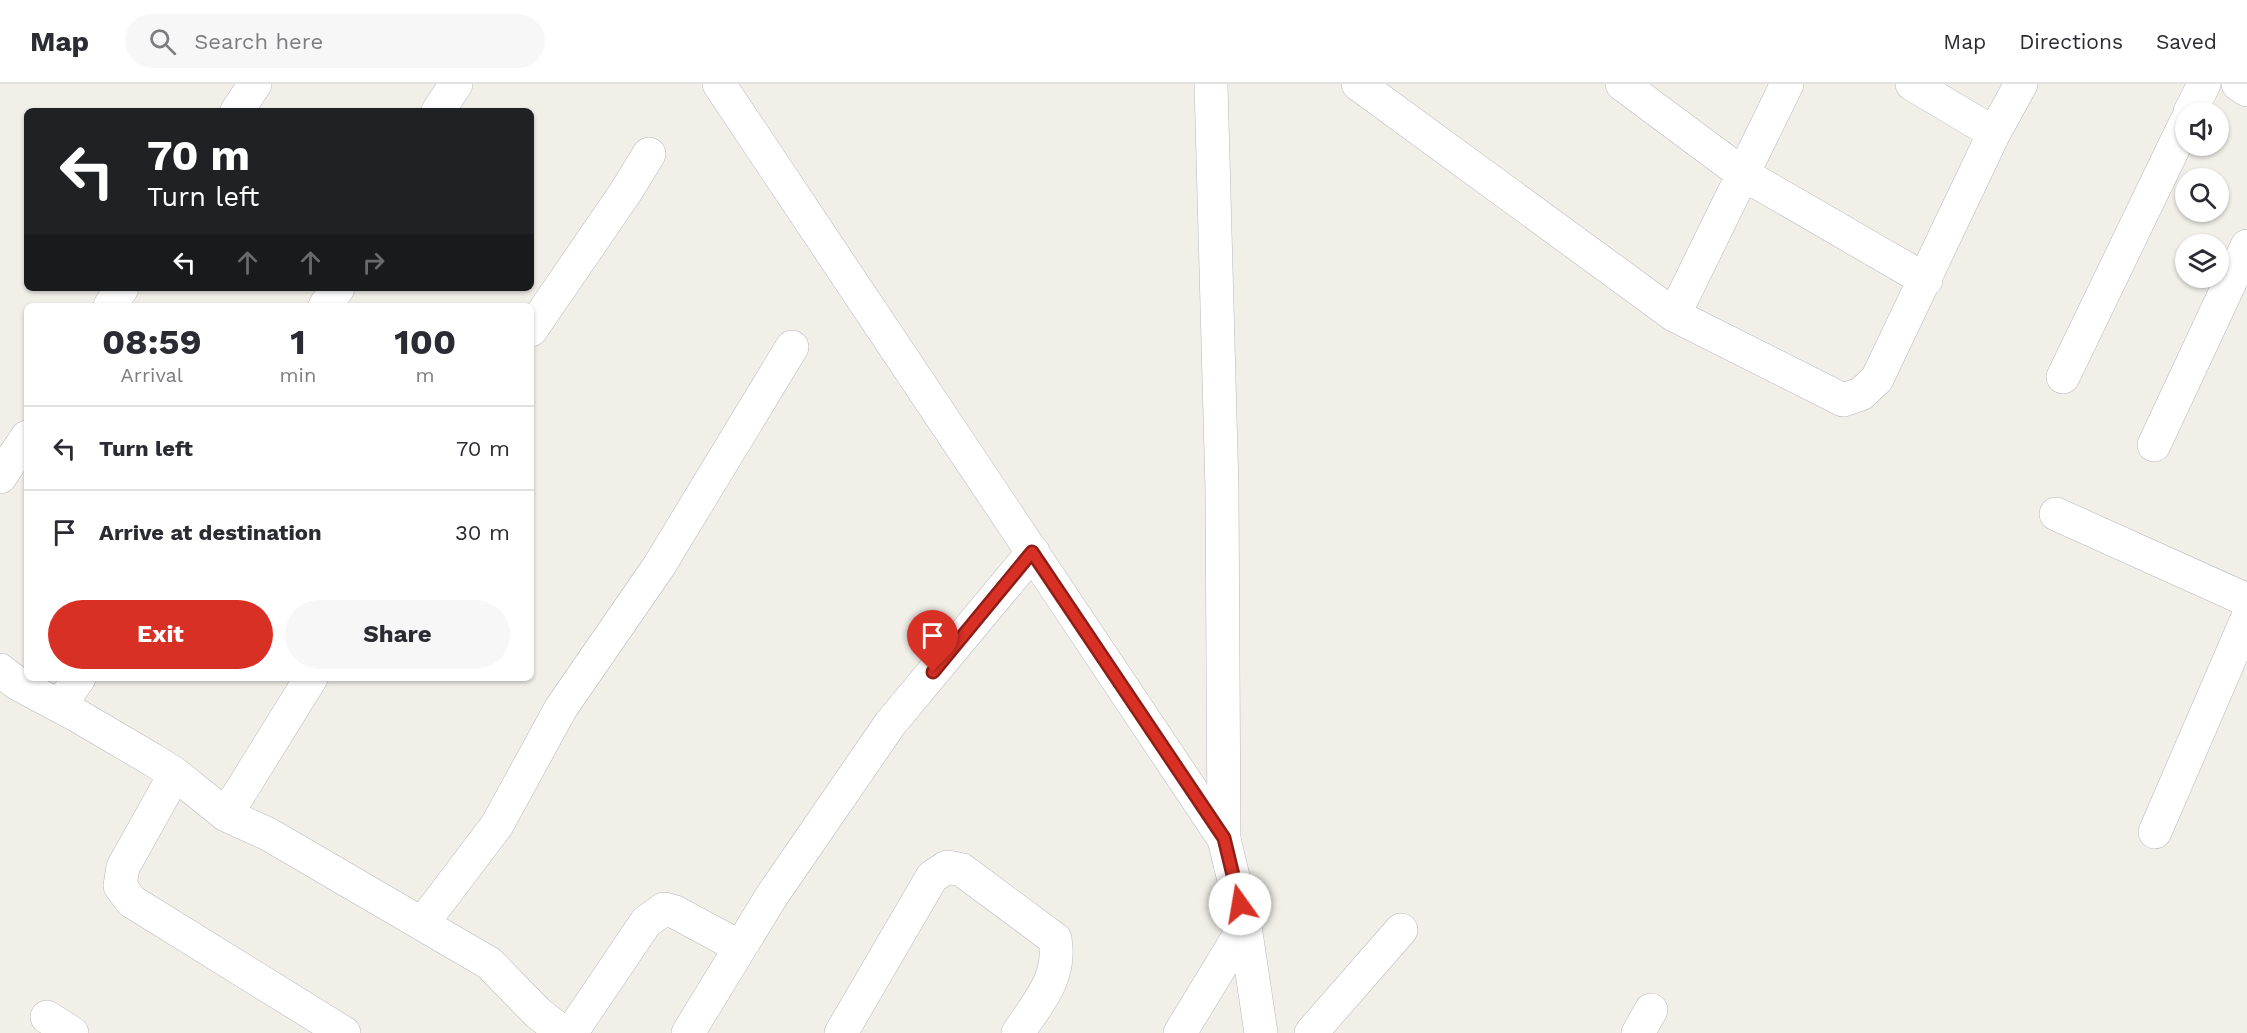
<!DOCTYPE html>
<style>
:root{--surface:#fff;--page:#f7f7f7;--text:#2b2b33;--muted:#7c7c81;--line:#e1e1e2;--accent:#d93025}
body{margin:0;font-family:"Work Sans",sans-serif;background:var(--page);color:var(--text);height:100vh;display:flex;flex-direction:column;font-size:22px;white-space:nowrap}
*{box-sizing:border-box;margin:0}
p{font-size:20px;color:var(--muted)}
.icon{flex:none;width:33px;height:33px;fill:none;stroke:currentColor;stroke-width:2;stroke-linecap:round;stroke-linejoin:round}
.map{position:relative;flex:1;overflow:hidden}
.side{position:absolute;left:24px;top:219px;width:510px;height:378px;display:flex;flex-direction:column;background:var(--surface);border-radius:9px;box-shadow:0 2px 4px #0004}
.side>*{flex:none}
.guide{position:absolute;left:24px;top:24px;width:510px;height:183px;border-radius:9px;box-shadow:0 2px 4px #0004;background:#202124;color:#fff;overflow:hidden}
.tools{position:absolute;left:2175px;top:18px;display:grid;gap:12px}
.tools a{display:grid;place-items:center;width:54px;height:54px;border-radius:50%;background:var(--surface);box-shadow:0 2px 4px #0004;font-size:30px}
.pin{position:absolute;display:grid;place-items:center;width:51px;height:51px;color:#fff;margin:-62px -26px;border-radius:50% 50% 50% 0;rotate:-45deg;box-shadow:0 0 6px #0007}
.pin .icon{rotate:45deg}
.me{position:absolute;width:66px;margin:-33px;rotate:347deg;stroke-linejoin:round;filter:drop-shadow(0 0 4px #0008)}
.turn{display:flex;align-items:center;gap:21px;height:126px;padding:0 24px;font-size:27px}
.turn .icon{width:78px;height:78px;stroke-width:2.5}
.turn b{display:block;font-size:42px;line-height:51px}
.lanes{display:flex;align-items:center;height:57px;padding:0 24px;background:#0003;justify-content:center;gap:30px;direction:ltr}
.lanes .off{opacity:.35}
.eta{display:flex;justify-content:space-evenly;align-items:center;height:102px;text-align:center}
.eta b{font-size:36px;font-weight:700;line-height:42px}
.action{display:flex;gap:12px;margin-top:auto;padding:12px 24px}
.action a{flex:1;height:69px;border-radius:36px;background:var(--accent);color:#fff;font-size:24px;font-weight:700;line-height:69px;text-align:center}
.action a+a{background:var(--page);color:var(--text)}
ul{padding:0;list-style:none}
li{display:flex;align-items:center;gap:18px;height:84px;padding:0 24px;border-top:2px solid var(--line)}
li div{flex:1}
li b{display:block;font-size:22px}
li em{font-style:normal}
header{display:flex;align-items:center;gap:36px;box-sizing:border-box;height:84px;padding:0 30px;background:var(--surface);border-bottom:2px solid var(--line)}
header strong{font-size:28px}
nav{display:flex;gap:33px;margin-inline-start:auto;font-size:21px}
.search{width:420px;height:54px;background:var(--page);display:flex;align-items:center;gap:15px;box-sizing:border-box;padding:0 21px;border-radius:33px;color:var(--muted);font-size:22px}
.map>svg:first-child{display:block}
</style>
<header>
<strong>Map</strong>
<div class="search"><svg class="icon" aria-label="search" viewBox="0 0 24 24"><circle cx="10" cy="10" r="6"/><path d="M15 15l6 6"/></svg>Search here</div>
<nav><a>Map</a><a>Directions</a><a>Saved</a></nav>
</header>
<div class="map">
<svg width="2247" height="949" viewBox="0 0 2247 949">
<rect width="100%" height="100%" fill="#f1efe8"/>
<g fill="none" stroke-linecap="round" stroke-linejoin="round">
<g stroke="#b5b8bc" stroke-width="34">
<path id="minor" d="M 719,0 L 1224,755
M 1358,0 L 1674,231 L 1787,0
M 1622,0 L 1743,90 L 1926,196
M 1912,0 L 1994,49
M 2238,0 L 2247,6
M 237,27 L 255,0
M 438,27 L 456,0
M 2190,28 L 2204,0
M 110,222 L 122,204
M 325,222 L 338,204
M 1674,231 L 1843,316 L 1861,310 L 1877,295 L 1994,49 L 2021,0
M 531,246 L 625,109 L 649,70
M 2063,293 L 2186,38
M 2154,361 L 2247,162
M 0,393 L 27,353
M 2056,430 L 2247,516
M 0,586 L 18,600 L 78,632 L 153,676 L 175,690 L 226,731 L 268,750 L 489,879 L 538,929 L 563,949
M 60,622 L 79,594
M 175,690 L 123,783 L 120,802 L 131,817 L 344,949
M 226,731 L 311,594
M 2155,748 L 2247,535
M 422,840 L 497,741 L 561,624 L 659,482 L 792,263
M 47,933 L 72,949
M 571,949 L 646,838 L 664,825 L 675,828 L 740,863
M 688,949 L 771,813 L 890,640 L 1033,468
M 841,949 L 932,793 L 947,783 L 962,786 L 1055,855 C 1062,894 1038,918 1018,949
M 1180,949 L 1245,842
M 1311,949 L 1401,846
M 1638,949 L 1651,926"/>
</g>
<g stroke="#b5b8bc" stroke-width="34">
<path id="tertiary" d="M 1211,0 L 1222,406 L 1224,755 L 1245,842 L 1261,949"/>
</g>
<use href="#minor" stroke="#fff" stroke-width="33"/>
<use href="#tertiary" stroke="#fff" stroke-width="33"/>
</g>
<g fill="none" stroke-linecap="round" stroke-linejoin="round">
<g stroke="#8d1f18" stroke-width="15">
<path id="route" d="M 933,588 L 1032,468 L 1224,754 L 1240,820"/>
</g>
<use href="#route" stroke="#d93025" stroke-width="10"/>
</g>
</svg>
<div class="tools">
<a><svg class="icon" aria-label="sound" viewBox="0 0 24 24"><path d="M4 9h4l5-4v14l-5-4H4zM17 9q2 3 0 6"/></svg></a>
<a><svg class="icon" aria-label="search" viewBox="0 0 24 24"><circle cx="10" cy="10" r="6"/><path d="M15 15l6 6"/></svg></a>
<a><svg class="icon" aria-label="layers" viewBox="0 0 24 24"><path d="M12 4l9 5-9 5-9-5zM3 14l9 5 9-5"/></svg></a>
</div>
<div class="pin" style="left:933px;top:588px;background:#d93025"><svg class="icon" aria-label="arrive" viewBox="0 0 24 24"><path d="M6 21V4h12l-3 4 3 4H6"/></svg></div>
<svg class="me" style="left:1240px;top:820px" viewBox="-20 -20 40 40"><circle r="19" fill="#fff"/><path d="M0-13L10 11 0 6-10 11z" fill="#d93025"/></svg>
<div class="guide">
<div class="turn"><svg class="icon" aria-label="left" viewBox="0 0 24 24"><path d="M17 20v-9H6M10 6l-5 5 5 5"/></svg><div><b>70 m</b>Turn left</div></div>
<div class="lanes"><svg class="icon" aria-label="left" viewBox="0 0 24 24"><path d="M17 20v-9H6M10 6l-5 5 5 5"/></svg><svg class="icon off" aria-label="ahead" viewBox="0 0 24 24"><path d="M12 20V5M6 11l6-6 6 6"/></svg><svg class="icon off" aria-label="ahead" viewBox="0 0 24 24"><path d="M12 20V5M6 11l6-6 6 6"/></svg><svg class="icon off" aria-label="right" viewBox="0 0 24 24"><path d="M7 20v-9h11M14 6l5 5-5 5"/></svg></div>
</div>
<section class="side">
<div class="eta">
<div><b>08:59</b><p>Arrival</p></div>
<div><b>1</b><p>min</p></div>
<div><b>100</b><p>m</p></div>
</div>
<ul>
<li><svg class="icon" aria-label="left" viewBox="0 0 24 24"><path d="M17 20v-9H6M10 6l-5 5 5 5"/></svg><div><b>Turn left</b></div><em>70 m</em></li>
<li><svg class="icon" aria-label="arrive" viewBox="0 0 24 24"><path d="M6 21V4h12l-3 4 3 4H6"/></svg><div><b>Arrive at destination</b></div><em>30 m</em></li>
</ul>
<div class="action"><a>Exit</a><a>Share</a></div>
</section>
</div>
